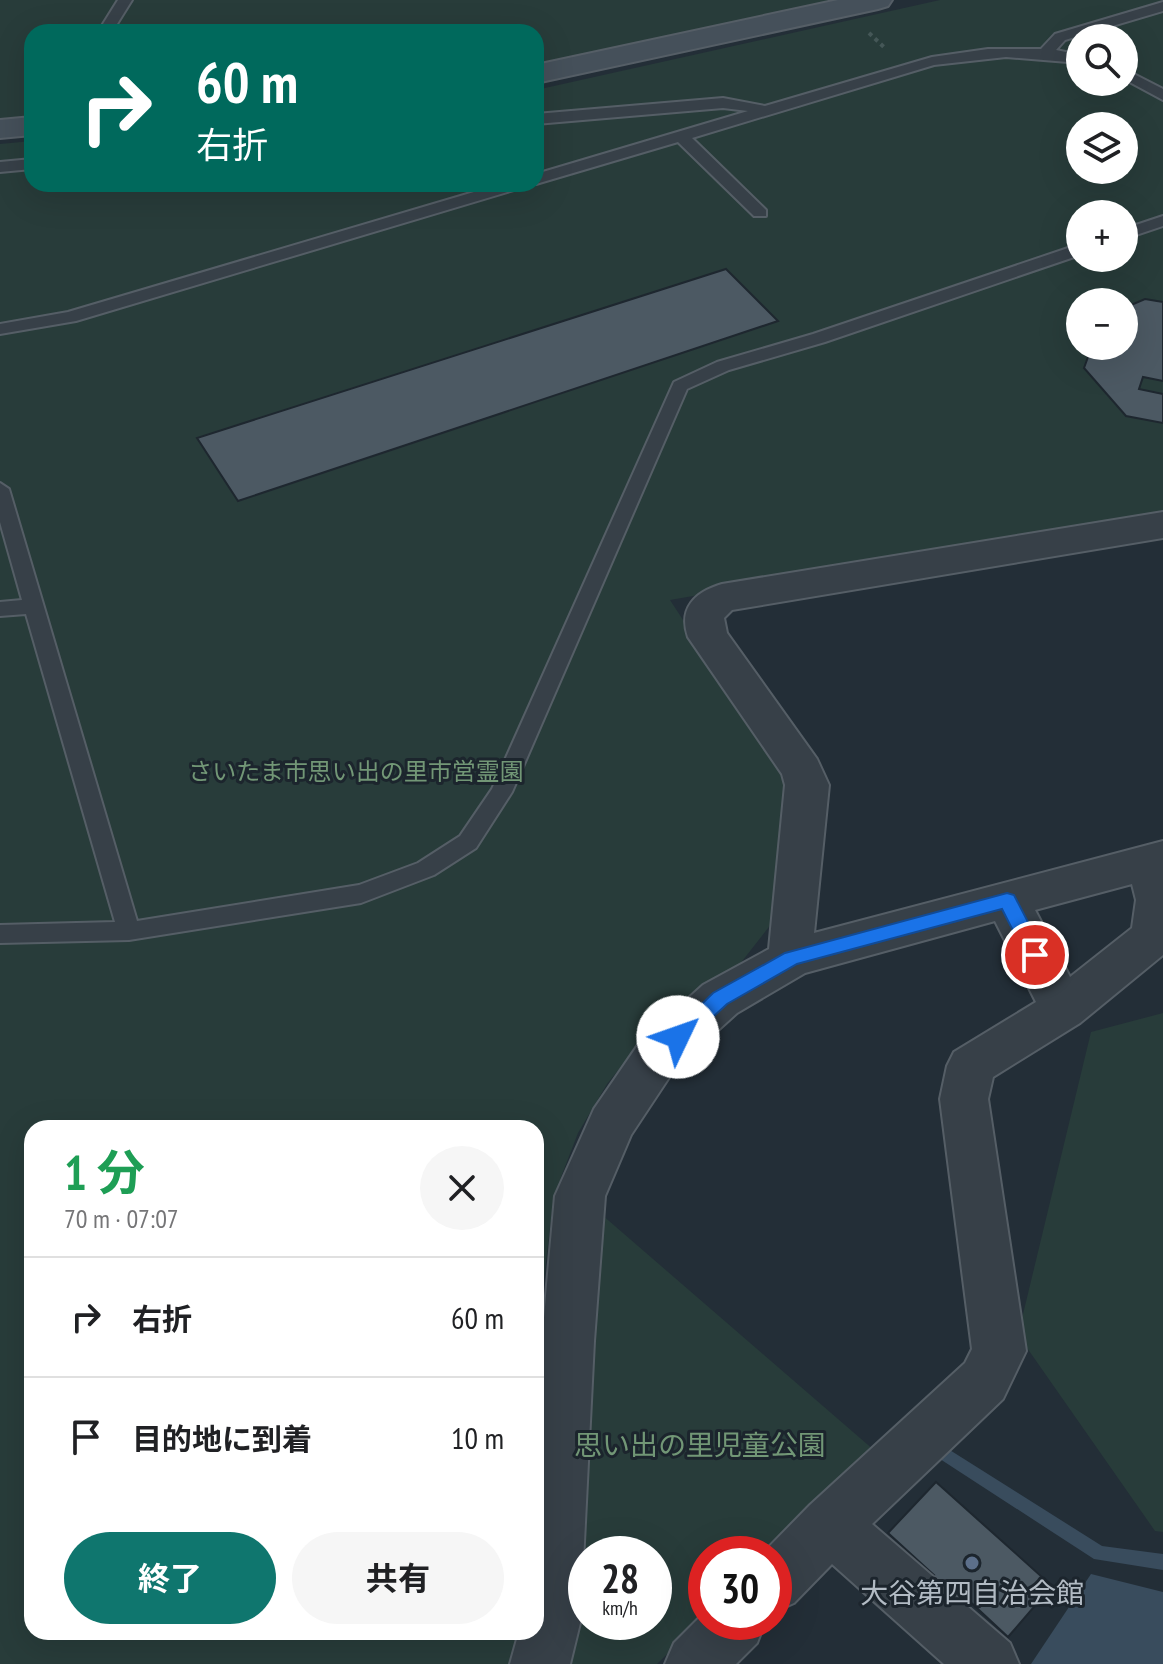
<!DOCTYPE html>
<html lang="ja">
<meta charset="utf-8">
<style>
:root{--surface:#fff;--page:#f6f6f6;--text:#202124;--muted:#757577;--line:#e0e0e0;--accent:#0f766e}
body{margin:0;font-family:"PT Sans Narrow","Noto Sans JP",sans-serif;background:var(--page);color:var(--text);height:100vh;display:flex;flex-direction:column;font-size:30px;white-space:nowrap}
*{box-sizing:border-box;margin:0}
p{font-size:26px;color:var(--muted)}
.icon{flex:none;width:44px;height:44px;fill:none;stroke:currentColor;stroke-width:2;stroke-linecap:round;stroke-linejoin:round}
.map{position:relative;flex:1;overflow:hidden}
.panel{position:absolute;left:24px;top:1120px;width:520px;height:520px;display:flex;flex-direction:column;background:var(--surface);border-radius:24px;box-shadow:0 8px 32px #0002}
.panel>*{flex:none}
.banner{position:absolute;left:24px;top:24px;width:520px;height:168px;border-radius:24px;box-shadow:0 8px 32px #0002;background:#00695c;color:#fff;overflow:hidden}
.controls{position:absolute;left:1066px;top:24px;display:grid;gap:16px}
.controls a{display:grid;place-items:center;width:72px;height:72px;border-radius:50%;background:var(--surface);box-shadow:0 8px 32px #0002;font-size:40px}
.speed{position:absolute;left:568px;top:1536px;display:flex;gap:16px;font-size:40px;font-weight:700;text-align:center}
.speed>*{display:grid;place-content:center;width:104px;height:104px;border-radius:50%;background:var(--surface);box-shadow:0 8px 32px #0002;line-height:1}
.speed small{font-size:20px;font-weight:400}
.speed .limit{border:12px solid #d22;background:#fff;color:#111}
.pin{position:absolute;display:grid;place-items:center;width:68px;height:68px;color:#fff;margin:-34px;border:4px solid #fff;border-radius:50%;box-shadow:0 2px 8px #0007}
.me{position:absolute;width:88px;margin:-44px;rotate:48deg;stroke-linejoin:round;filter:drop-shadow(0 0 6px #0008)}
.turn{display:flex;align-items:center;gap:28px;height:168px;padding:0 40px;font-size:36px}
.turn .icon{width:104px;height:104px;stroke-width:2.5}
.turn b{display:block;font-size:56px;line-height:68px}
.round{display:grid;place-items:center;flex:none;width:84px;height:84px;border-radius:42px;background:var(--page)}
.head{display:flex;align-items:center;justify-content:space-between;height:136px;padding:0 40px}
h1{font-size:48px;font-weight:700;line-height:60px;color:#1e9e55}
.action{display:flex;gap:16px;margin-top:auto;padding:16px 40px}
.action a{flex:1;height:92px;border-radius:48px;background:var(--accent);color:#fff;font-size:32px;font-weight:700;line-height:92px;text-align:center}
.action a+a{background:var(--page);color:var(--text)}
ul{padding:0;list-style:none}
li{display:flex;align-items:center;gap:24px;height:120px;padding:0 40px;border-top:2px solid var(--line)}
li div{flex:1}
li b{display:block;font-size:30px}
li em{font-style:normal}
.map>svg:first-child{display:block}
</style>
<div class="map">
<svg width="1163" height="1664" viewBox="0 0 1163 1664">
<rect width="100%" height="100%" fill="#232e37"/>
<path fill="#283c3a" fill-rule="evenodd" d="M 0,0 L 838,0 L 536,65 L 536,32 L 32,32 L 32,118 L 0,121 Z
M 940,0 L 1163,0 L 1163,515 L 670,600 L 785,776 L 787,789 L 772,923 L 736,969 L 650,1031 L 607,1084 L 578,1133 L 561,1177 L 552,1212 L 544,1278 L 536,1455 L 536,1128 L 32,1128 L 32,1632 L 518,1632 L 511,1664 L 0,1664 L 0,144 L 32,141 L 32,184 L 536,184 L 536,90 ZM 1080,38 L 1124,38 L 1124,82 L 1080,82 ZM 1080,126 L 1124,126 L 1124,170 L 1080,170 ZM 1080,214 L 1124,214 L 1124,258 L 1080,258 ZM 1080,302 L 1124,302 L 1124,346 L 1080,346 Z
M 1163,1013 L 1163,1532 L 1155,1531 L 1018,1335 L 1091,1032 Z
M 601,1214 L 875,1451 L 769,1554 L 706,1554 L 706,1616 L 657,1664 L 564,1664 L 581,1591 ZM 586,1554 L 654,1554 L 654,1622 L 586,1622 Z"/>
<path fill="#394c5d" d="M 1091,1574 L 1163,1592 L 1163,1664 L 1031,1664 Z"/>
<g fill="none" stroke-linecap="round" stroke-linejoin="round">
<path fill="#394c5d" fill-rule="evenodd" d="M 945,1447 L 1102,1546 L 1163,1554 L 1163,1570 L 1094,1559 L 940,1459 L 937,1454 L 940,1449 Z"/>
</g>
<path fill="#4c5963" stroke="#1e272f" stroke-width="2" d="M 726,269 L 778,321 L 238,501 L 197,438 Z
M 1145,299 L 1163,302 L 1163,381 L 1143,377 L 1139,389 L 1163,394 L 1163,423 L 1126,416 L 1084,368 L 1092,346 L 1124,346 L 1124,308 Z
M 936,1482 L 1052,1586 L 1008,1637 L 965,1597 L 954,1609 L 927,1583 L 934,1575 L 888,1533 Z"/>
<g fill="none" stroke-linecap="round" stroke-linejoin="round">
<g stroke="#555e66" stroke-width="4">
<path id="lane" d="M 118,0 L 132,0 L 112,32 L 98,32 Z
M 1163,2 L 1163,11 L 1065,40 L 1056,50 L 1080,55 L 1080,63 L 1006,57 L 934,65 L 692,138 L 766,210 L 766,216 L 754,216 L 678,142 L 536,184 L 536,174 L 748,111 L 723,108 L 536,124 L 536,114 L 723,98 L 765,106 L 932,57 L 988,49 L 1041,49 L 1055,34 Z
M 1124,69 L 1163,89 L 1163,100 L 1124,79 Z
M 32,159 L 32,169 L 0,172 L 0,162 Z
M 501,184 L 526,184 L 524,187 L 76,321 L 0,334 L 0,324 L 68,312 Z
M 1163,216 L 1163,226 L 1124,239 L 1124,229 Z
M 1080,244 L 1080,255 L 825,342 L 729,370 L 687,389 L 512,792 L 476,848 L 434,875 L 361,903 L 129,940 L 0,943 L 0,925 L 115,922 L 26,614 L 0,616 L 0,602 L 22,600 L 0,522 L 0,483 L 9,489 L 137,921 L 359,885 L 418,863 L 460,836 L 492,789 L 674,382 L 717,362 L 813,334 Z"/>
</g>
<g stroke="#555e66" stroke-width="4">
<path id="street" d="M 1163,512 L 1163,538 L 732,610 L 724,618 L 727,633 L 817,759 L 829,785 L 814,933 L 1163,841 L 1163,955 L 1080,1023 L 993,1077 L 988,1099 L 1026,1351 L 1003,1399 L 872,1524 L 1010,1643 L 1019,1664 L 944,1664 L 832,1564 L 794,1603 L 774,1612 L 774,1554 L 762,1554 L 810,1505 L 965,1363 L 972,1349 L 940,1099 L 947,1066 L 954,1052 L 1036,1002 L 995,921 L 805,973 L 737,1013 L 674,1070 L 631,1135 L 605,1196 L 594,1341 L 580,1623 L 570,1664 L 510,1664 L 519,1632 L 536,1632 L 536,1406 L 555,1196 L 594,1109 L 640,1042 L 703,985 L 769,949 L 785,785 L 782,774 L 688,637 C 678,608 695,592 722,584 ZM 1132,884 L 1136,900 L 1132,928 L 1070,977 L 1035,910 Z
M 706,1611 L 706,1622 L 765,1622 L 757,1643 L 736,1664 L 665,1664 L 674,1643 Z"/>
</g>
<g stroke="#555e66" stroke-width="4">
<path id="secondary" d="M 838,0 L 892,0 L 888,6 L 878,9 L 536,83 L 536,65 Z
M 32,117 L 32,135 L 0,138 L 0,120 Z"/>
</g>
<path stroke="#455757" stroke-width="4" stroke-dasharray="4 4" stroke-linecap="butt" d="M 869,33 L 885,48"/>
<use href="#lane" fill="#374048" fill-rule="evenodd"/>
<use href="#street" fill="#374048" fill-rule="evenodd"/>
<use href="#secondary" fill="#45505a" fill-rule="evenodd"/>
</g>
<path fill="#1a73e8" stroke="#114b97" stroke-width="2" d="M 1007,893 L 1014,895 L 1042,949 L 1045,955 L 1042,960 L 1028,960 L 1002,909 L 797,964 L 727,1004 L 685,1043 L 678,1045 L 671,1043 L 668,1037 L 713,993 L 785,953 Z"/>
<circle fill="#5c6f8a" stroke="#1c252d" stroke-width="3" cx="972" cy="1563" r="8"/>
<g text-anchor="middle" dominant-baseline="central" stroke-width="6" stroke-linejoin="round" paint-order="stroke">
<g font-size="24" fill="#729776" stroke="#1c252d">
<text x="356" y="771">さいたま市思い出の里市営霊園</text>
</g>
<g font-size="28" fill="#729776" stroke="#1c252d">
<text x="700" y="1444">思い出の里児童公園</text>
</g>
<g font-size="28" fill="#b2bbc4" stroke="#1c252d">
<text x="972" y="1592">大谷第四自治会館</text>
</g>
</g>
</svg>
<div class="controls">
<a><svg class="icon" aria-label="search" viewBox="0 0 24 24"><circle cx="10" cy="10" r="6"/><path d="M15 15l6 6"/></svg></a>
<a><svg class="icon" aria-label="layers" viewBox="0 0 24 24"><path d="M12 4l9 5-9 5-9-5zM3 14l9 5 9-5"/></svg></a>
<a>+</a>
<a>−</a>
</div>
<div class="speed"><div>28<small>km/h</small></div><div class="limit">30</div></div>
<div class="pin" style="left:1035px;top:955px;background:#d93025"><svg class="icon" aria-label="arrive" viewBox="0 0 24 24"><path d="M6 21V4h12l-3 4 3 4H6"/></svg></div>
<svg class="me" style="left:678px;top:1037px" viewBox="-20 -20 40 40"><circle r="19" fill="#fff"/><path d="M0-13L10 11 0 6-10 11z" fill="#1a73e8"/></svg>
<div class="banner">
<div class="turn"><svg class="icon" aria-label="right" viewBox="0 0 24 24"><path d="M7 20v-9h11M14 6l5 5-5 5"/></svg><div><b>60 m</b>右折</div></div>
</div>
<section class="panel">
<div class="head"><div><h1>1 分</h1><p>70 m · 07:07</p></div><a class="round"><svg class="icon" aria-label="close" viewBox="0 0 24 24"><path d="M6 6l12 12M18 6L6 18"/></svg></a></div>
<ul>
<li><svg class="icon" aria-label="right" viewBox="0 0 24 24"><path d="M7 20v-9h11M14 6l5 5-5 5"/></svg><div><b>右折</b></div><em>60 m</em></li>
<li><svg class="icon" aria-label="arrive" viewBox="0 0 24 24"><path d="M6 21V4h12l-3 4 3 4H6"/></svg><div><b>目的地に到着</b></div><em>10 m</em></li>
</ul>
<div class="action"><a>終了</a><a>共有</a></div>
</section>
</div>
